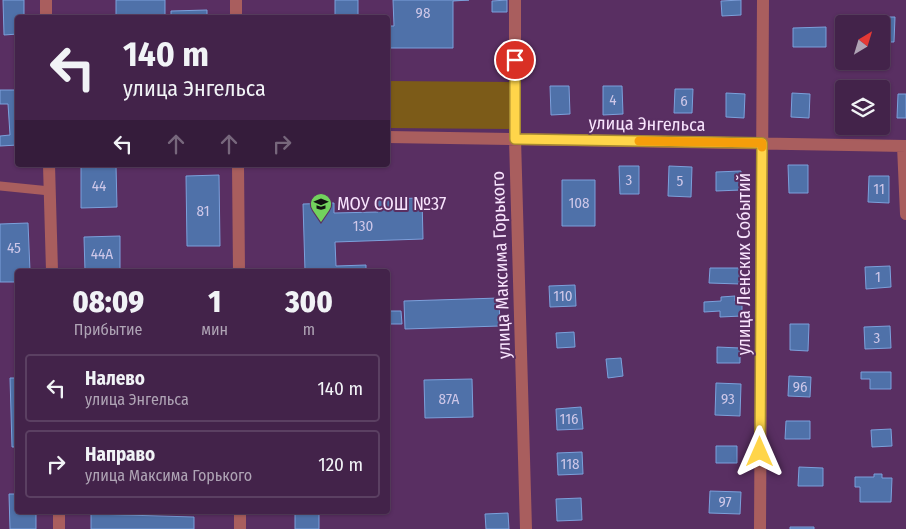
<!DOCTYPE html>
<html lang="ru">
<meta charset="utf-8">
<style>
:root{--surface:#43234a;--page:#4a2b51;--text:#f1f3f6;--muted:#afa4b5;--line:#5b4062}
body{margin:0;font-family:"Fira Sans Condensed",sans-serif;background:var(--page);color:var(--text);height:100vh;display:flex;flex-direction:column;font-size:19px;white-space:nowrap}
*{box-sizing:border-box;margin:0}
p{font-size:16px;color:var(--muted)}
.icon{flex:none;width:28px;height:28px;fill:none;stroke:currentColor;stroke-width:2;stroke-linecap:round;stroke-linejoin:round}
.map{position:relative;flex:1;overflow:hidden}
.drawer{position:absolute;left:15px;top:269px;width:375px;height:245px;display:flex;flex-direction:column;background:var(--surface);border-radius:5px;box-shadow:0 1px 4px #0004,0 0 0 1px var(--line)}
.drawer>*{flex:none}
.guide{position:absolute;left:15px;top:15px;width:375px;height:152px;border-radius:5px;box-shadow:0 1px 4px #0004,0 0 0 1px var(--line);background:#43234a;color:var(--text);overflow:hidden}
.needle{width:32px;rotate:38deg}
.fabs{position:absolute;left:835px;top:15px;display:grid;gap:10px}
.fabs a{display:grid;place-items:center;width:55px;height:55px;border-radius:5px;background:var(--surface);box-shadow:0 1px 4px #0004,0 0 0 1px var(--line);font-size:25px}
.pin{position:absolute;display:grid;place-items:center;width:42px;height:42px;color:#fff;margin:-21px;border:2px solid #fff;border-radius:50%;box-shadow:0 1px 5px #0007}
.me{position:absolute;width:55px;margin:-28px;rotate:0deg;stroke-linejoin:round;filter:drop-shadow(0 0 4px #0008)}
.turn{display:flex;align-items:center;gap:18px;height:105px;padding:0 25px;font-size:22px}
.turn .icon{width:65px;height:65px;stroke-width:2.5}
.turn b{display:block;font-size:35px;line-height:42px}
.lanes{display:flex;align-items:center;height:48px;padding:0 25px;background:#0003;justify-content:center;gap:25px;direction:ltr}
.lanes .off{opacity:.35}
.eta{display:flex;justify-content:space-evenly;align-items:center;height:85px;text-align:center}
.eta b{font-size:30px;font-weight:800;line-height:35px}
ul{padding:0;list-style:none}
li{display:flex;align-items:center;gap:15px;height:68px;margin:0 10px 8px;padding:0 15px;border:2px solid var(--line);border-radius:5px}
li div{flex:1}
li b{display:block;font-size:19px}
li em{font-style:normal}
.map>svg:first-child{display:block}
</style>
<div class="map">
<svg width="906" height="529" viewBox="0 0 906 529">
<rect width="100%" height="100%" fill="#592f62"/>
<path fill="#7c5b18" d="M 388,81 L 510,82 L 510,129 L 388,128 Z"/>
<path fill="#4f71a9" stroke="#7ca0db" d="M 3,0 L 24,0 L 24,18 L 18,18 L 18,34 L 4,35 Z
M 116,0 L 165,0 L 165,17 L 116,18 Z
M 335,0 L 358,0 L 358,18 L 335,18 Z
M 393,0 L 469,0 L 453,1 L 453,48 L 388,48 L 388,26 L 394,26 Z
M 507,0 L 507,12 L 492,12 L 492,1 Z
M 741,0 L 741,15 L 722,16 L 721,1 Z
M 207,10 L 207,18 L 171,18 L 171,11 Z
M 876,17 L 895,17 L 894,42 L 881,42 L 881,24 L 876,24 Z
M 826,27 L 826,47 L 793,47 L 793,28 Z
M 550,86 L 569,86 L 570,114 L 551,115 Z
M 603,86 L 622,86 L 623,114 L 603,115 Z
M 675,89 L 693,89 L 692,113 L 674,113 Z
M 0,90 L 18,90 L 18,145 L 0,146 L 0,136 L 10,135 L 8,104 L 0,104 Z
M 726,93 L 745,94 L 744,118 L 726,117 Z
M 792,93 L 810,94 L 809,118 L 791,117 Z
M 898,94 L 906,94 L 906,118 L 897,118 Z
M 81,165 L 116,165 L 117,207 L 81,208 Z
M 788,165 L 808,165 L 808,193 L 789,193 Z
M 619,166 L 639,166 L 639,194 L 620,194 Z
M 669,166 L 692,167 L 691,197 L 668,196 Z
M 741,171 L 741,190 L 716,191 L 716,172 Z
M 219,175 L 220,246 L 187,246 L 186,176 Z
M 869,176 L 889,176 L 889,203 L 868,202 Z
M 562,180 L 595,180 L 595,226 L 562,226 Z
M 422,198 L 423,239 L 335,242 L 336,266 L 366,265 L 366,271 L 305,271 L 303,204 L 334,203 L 334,213 L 378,212 L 378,199 Z
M 28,223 L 30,271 L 18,271 L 18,282 L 0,282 L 0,224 Z
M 120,236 L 120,271 L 85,271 L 84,237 Z
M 890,266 L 891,287 L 866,289 L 865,267 Z
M 710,268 L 740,268 L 740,284 L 709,283 Z
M 575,285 L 576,306 L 550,307 L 549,286 Z
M 735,296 L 735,301 L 742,301 L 742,316 L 720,317 L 720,311 L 704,312 L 704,302 L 721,301 L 721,297 Z
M 499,298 L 500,326 L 405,329 L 404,301 Z
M 388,311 L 401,311 L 402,324 L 388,324 Z
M 790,324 L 809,324 L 808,351 L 790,350 Z
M 890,326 L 891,348 L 865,349 L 864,327 Z
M 574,332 L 575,347 L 557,348 L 556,333 Z
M 388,346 L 390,346 L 390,370 L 388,370 Z
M 717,347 L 740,348 L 740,363 L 717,363 Z
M 621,358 L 623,376 L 608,378 L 606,359 Z
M 861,372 L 891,372 L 891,389 L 870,389 L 870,379 L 861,379 Z
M 789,376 L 811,377 L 810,397 L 788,396 Z
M 10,378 L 18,378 L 18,447 L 12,447 Z
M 472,379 L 473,417 L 425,418 L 424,380 Z
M 716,383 L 741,384 L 740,416 L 715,415 Z
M 581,407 L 583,429 L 557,430 L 556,409 Z
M 786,421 L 810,421 L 810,439 L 785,439 Z
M 891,429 L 892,446 L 872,447 L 871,430 Z
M 716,446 L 737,446 L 737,463 L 716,463 Z
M 582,452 L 583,474 L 558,475 L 557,453 Z
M 799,467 L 823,468 L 823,486 L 798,486 Z
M 874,474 L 882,474 L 882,478 L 892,478 L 891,502 L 860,502 L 860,487 L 855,487 L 855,477 L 874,477 Z
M 710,491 L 741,492 L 740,514 L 709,513 Z
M 9,494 L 18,494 L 18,511 L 36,511 L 36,529 L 10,529 Z
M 581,498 L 582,520 L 557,521 L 556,499 Z
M 295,511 L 319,511 L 319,529 L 295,529 Z
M 508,513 L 509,529 L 486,529 L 485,514 Z
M 91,514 L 194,517 L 194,529 L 91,529 Z
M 790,527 L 814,527 L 814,529 L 790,529 Z"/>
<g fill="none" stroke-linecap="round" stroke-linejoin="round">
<path stroke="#a95e5e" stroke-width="9" d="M 0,186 L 50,191"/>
<path stroke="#a95e5e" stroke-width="12" d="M 46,0 L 46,18
M 515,0 L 515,139 L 526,529
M 388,137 L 906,146
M 903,146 L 906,214
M 49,165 L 52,271
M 59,511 L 59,529
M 760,529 L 763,0"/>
<path stroke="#a95e5e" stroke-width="12" d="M 236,0 L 236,18
M 238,165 L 239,271
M 240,511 L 240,529"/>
</g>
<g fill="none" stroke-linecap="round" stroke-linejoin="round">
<g stroke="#a68a30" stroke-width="12">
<path id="route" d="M 515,60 L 515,139 L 762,143 L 760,452"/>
</g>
<use href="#route" stroke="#ffd54a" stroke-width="9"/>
<path stroke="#f59e0b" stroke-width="9" d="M 639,141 L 762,143 L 762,147"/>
</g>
<defs>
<g id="school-pin" transform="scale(1.125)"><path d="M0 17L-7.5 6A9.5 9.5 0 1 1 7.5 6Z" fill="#72d25d" stroke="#592f62"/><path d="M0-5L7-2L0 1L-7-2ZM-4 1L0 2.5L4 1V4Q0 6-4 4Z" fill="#111"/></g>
</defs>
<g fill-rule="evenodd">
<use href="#school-pin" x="321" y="204"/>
</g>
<g text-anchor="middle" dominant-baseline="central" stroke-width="4" stroke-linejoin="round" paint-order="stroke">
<g font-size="15" fill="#cec7e8">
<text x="423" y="13">98</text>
<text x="613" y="100">4</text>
<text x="684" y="101">6</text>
<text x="629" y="180">3</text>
<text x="680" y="181">5</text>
<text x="99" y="186">44</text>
<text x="879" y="189">11</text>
<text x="579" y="203">108</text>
<text x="203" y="211">81</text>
<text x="363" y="226">130</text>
<text x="14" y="248">45</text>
<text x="102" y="254">44А</text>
<text x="878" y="277">1</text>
<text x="563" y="296">110</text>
<text x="877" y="338">3</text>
<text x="800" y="387">96</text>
<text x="449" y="399">87А</text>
<text x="728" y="399">93</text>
<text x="569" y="419">116</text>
<text x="570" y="464">118</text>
<text x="725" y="502">97</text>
</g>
<g font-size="18" fill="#f8e4fd" stroke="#592f62">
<text transform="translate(647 124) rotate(1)">улица Энгельса</text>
<text transform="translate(744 264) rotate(-90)">улица Ленских Событий</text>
<text transform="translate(501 265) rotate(-92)">улица Максима Горького</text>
</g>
<g font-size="18" fill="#f8e4fd" stroke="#592f62" text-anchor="start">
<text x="337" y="204">МОУ СОШ №37</text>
</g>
</g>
</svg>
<div class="fabs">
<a><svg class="needle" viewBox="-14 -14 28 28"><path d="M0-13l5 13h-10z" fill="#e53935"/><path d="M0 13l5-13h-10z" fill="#afa4b5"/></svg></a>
<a><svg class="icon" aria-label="layers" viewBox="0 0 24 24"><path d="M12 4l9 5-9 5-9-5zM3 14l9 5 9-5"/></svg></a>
</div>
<div class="pin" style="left:515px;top:60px;background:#d93025"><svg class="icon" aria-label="arrive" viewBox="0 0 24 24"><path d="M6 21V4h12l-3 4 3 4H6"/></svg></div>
<svg class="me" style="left:760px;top:452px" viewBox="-20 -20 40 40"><path d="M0-17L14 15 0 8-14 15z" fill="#ffd54a" stroke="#fff" stroke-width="4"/></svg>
<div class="guide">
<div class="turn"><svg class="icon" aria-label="left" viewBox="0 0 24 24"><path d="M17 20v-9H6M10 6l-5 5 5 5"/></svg><div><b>140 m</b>улица Энгельса</div></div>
<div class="lanes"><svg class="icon" aria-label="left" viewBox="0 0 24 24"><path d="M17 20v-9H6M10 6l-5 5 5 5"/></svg><svg class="icon off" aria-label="ahead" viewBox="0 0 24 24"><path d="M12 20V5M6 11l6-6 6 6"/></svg><svg class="icon off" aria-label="ahead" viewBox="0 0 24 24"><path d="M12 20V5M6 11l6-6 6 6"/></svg><svg class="icon off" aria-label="right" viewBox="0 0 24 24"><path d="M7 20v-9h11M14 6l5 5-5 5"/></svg></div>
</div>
<section class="drawer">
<div class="eta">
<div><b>08:09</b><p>Прибытие</p></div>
<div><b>1</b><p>мин</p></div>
<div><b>300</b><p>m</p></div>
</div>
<ul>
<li><svg class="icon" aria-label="left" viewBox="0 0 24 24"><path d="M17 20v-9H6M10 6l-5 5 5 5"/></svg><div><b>Налево</b><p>улица Энгельса</p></div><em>140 m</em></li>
<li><svg class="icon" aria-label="right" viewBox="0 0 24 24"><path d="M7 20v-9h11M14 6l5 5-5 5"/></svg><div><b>Направо</b><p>улица Максима Горького</p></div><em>120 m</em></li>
</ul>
</section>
</div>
